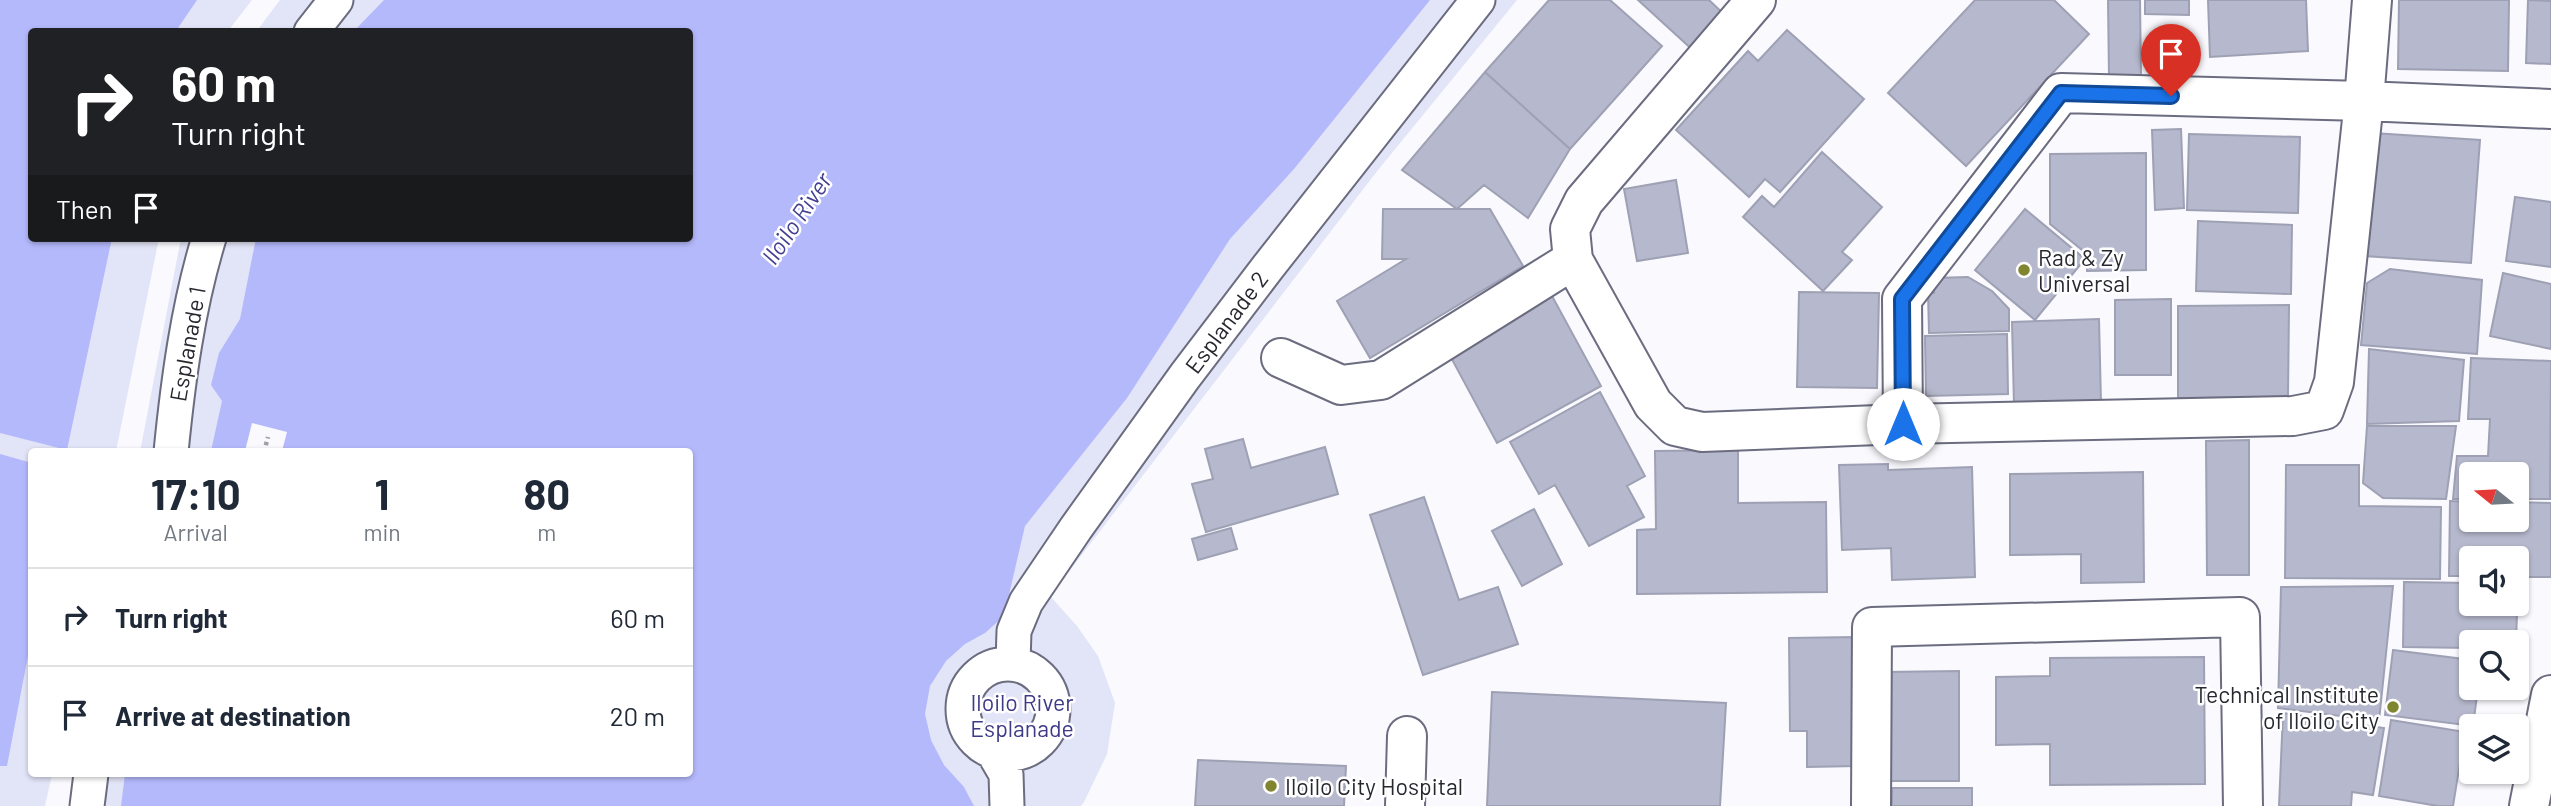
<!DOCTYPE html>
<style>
:root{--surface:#fff;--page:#f6f6f7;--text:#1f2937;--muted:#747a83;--line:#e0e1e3}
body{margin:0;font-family:Barlow,sans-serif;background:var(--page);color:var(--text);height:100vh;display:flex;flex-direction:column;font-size:26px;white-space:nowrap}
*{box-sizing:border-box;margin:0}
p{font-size:23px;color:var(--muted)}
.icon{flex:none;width:38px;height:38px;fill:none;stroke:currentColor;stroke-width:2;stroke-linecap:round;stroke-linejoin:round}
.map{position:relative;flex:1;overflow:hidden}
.details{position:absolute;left:28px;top:448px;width:665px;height:329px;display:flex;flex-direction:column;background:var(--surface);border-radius:7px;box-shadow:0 2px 5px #0004}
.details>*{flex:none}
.hud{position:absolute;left:28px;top:28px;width:665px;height:214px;border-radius:7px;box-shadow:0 2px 5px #0004;background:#202124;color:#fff;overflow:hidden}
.needle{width:46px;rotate:288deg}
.controls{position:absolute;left:2459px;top:462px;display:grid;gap:14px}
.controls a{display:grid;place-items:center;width:70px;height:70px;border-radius:7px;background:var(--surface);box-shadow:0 2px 5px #0004;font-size:35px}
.pin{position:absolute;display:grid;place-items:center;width:60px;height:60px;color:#fff;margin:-72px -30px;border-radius:50% 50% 50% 0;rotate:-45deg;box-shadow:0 0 7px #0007}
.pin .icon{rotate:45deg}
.me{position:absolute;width:77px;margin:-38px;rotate:0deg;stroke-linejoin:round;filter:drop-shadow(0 0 5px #0008)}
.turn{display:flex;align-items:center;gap:24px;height:147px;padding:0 28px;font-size:32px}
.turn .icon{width:91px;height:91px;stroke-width:2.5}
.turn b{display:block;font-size:49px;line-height:60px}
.then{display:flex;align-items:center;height:66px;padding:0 28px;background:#0003;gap:14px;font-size:26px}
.eta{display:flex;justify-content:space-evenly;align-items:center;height:119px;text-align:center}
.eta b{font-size:42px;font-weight:700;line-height:49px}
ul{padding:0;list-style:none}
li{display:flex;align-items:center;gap:21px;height:98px;padding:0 28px;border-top:2px solid var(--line)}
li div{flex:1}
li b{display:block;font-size:26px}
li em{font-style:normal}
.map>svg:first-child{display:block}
</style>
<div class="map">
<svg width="2551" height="806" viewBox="0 0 2551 806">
<rect width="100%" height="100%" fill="#f9f9fe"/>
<path fill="#e2e4f7" d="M 0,0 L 252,0 L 228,31 L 32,32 L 32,238 L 159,238 L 116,451 L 32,452 L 32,774 L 52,774 L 45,806 L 0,806 Z
M 280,0 L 443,0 L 380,31 L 256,32 Z
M 1391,0 L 1517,0 L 1378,170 L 1050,596 L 1077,626 L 1098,656 L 1115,703 L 1107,754 L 1084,802 L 1081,806 L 888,806 L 909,651 L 1001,551 Z
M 181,238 L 279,238 L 214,451 L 140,452 Z
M 81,774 L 180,774 L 172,806 L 75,806 Z"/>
<path fill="#b4b9fc" d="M 0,0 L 197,0 L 176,31 L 32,32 L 32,238 L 112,238 L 67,450 L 0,433 Z
M 384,0 L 1430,0 L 1294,169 L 1230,239 L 1127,398 L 1025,526 L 1004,616 L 985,633 L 965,644 L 946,661 L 930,686 L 925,714 L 931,740 L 944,765 L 964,787 L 974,806 L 121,806 L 125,774 L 690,774 L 690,452 L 211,451 L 222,401 L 211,385 L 219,353 L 240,319 L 256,238 L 690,238 L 690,32 L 354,31 Z
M 0,454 L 32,463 L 31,640 L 7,766 L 0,766 Z"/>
<path fill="#f9f9fe" d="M 252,423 L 287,432 L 282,451 L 245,451 Z"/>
<path fill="#b6b8cd" stroke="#9ea0b4" stroke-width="2" d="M 1549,0 L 1610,0 L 1662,46 L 1570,149 L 1485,72 Z
M 1638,0 L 1709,0 L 1727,17 L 1696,53 Z
M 1975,0 L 2054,0 L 2089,34 L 1966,166 L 1888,93 Z
M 2108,0 L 2140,0 L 2141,75 L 2109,77 Z
M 2145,0 L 2189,0 L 2189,15 L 2145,14 Z
M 2208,0 L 2306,0 L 2308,51 L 2210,57 Z
M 2399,0 L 2509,0 L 2508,71 L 2398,69 Z
M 2528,0 L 2551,1 L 2551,64 L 2526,63 Z
M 1787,30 L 1864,99 L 1780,192 L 1765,179 L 1749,197 L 1676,130 L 1748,51 L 1758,61 Z
M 1485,72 L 1570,149 L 1528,218 L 1484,185 L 1457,209 L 1402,170 Z
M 2181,129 L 2184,208 L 2155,210 L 2152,130 Z
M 2373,133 L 2480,140 L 2471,263 L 2364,256 Z
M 2189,134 L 2300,137 L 2298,213 L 2187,210 Z
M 1822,152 L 1882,207 L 1842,252 L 1852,260 L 1823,291 L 1743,217 L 1762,196 L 1774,207 Z
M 2146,153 L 2146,270 L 2087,271 L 2087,254 L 2050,224 L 2050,154 Z
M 1676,180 L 1688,253 L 1637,261 L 1624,189 Z
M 2515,197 L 2551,202 L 2551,267 L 2506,261 Z
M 1383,209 L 1490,209 L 1523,266 L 1370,358 L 1337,301 L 1406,259 L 1382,259 Z
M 2025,209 L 2085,259 L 2035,320 L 1975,270 Z
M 2198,221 L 2292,225 L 2291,294 L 2196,291 Z
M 2390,269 L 2482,280 L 2477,354 L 2361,345 L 2367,283 Z
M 2503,273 L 2551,284 L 2551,349 L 2490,336 Z
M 1968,277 L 1992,291 L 2009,309 L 2009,331 L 1929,333 L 1928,293 L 1934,293 L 1934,278 Z
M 1799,292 L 1879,293 L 1877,388 L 1797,387 Z
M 1552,296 L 1601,386 L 1497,443 L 1448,352 Z
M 2171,299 L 2171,375 L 2115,375 L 2115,300 Z
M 2289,305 L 2288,397 L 2178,398 L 2178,306 Z
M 2099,319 L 2101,403 L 2014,405 L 2012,322 Z
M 2007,334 L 2008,394 L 1926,396 L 1925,336 Z
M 2369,349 L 2464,360 L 2459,421 L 2367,424 Z
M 2471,358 L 2551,361 L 2550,499 L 2516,499 L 2516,474 L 2471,474 L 2471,499 L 2453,499 L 2457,456 L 2488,456 L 2490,419 L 2468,419 Z
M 1600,392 L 1645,476 L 1627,486 L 1644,517 L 1589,546 L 1555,485 L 1539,494 L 1510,442 Z
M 2367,426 L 2456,426 L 2446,499 L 2383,498 L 2363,483 Z
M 1243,439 L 1251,468 L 1325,447 L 1338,494 L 1206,532 L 1192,484 L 1213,479 L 1205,449 Z
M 2249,440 L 2249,575 L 2207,575 L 2206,441 Z
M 1738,450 L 1738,503 L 1826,502 L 1827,592 L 1637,594 L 1637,530 L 1656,529 L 1655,451 Z
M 1888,464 L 1888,470 L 1972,467 L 1975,577 L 1892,580 L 1891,548 L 1842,550 L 1839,465 Z
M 2286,465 L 2359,465 L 2359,506 L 2441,507 L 2440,579 L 2285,578 Z
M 2143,472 L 2144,582 L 2081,583 L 2081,554 L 2010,555 L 2010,474 Z
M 1424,497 L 1459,600 L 1498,587 L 1518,644 L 1423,675 L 1370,515 Z
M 2450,501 L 2471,502 L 2471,520 L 2516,520 L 2516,502 L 2551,503 L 2551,577 L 2516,577 L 2516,558 L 2471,558 L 2471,576 L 2449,576 Z
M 1534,509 L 1562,564 L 1522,586 L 1492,531 Z
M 1231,528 L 1237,549 L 1198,560 L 1192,539 Z
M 2404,582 L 2471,583 L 2471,604 L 2516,604 L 2518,584 L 2516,642 L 2471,642 L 2471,648 L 2403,647 Z
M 2393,586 L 2379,721 L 2278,708 L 2281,587 Z
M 1856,637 L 1857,766 L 1807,767 L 1807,731 L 1790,731 L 1789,638 Z
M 2393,650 L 2471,660 L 2471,688 L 2478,688 L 2473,726 L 2385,715 Z
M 2204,657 L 2205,784 L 2050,785 L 2050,744 L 1996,745 L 1996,677 L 2050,676 L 2050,658 Z
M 1959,671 L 1959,781 L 1884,781 L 1884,672 Z
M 1492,692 L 1726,703 L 1720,806 L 1487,806 Z
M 2283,713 L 2384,728 L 2373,795 L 2352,792 L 2351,806 L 2279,806 Z
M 2391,720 L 2465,732 L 2453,806 L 2438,806 L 2379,796 Z
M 1198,760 L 1346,766 L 1344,806 L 1195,806 Z
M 1892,788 L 1972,788 L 1972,806 L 1892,806 Z"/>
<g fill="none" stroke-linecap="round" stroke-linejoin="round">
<g stroke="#6b6c7f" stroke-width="37">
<path id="pedestrian" d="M 311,32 L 336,0
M 171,452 C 178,381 188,306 209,238
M 1013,663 L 1014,631 L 1026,602 L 1076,528 L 1185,376 L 1268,267 L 1478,0
M963 709a45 45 0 1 1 90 0a45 45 0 1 1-90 0Z
M 993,752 L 1006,774 L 1007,806
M 87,806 L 91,774"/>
</g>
<g stroke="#6b6c7f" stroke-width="42">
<path id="minor" d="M 1756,0 L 1584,201 L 1570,229 L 1573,260 L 1653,404 L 1675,426 L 1702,432 L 1903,424 L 2293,416 L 2324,410 L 2334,382 L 2364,101 L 2372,0
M 1281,358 L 1341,385 L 1381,380 L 1573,260
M 1903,424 L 1902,299 L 2061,93 L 2364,101 L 2551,109
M 1405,806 L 1407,736
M 1871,806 L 1872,627 L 2240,617 L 2243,806"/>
</g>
<g stroke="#6b6c7f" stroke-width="42">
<path id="primary" d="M 2529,806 L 2551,695"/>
</g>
<path stroke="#9f9fa5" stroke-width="4.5" stroke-dasharray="3.5 3.5" stroke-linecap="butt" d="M 264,452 L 268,437"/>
<use href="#pedestrian" stroke="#fff" stroke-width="33"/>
<use href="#minor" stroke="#fff" stroke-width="38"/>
<use href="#primary" stroke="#fff" stroke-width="38"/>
</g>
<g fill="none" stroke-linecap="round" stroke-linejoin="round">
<g stroke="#114b97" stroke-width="18">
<path id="route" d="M 1903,424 L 1902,299 L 2061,93 L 2171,96"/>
</g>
<use href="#route" stroke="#1a73e8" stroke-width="12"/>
</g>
<g fill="#808530" stroke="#fff" stroke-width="2.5">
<circle cx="2024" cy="270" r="7"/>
<circle cx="2393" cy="707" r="7"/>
<circle cx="1271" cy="786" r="7"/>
</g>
<g text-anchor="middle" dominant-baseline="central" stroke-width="5" stroke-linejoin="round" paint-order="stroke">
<g font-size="23" fill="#27282f" stroke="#fff" text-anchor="start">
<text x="2038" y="257">Rad &amp; Zy<tspan x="2038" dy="26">Universal</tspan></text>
<text x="2379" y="694" text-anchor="end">Technical Institute<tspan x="2379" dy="26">of Iloilo City</tspan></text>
<text x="1285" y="786">Iloilo City Hospital</text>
</g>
<g font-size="23" fill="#27282f" stroke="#fff">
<text transform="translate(1226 322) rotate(-53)">Esplanade 2</text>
<text transform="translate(187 344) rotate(-80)">Esplanade 1</text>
</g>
<g font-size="23" fill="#3d3a87" stroke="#fff">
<text x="1022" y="702">Iloilo River<tspan x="1022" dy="26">Esplanade</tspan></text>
</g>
<g font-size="24" font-style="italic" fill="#444290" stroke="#fff">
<text transform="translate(796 218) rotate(-56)">Iloilo River</text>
</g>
</g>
</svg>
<div class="controls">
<a><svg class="needle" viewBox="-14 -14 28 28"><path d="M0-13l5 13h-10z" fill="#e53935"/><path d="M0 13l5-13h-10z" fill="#747a83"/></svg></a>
<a><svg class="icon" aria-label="sound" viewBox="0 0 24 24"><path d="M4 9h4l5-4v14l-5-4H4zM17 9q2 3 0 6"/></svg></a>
<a><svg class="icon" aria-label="search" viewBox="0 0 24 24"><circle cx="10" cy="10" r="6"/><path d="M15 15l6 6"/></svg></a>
<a><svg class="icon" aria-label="layers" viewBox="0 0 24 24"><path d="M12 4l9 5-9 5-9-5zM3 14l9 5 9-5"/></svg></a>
</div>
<div class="pin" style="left:2171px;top:96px;background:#d93025"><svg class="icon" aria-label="arrive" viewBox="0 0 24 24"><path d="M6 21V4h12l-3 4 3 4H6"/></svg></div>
<svg class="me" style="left:1903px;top:424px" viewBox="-20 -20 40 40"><circle r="19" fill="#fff"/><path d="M0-13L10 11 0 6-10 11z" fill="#1a73e8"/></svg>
<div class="hud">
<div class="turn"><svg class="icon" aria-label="right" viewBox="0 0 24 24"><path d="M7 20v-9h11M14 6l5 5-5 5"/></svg><div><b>60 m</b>Turn right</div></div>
<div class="then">Then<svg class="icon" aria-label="arrive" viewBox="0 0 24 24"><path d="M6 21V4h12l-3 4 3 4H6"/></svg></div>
</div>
<section class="details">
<div class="eta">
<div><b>17:10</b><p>Arrival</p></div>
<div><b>1</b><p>min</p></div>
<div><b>80</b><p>m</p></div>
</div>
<ul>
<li><svg class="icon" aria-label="right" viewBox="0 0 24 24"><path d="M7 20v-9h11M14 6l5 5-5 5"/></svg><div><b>Turn right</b></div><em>60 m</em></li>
<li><svg class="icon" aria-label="arrive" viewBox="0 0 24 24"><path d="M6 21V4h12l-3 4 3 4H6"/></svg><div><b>Arrive at destination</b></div><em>20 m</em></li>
</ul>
</section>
</div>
